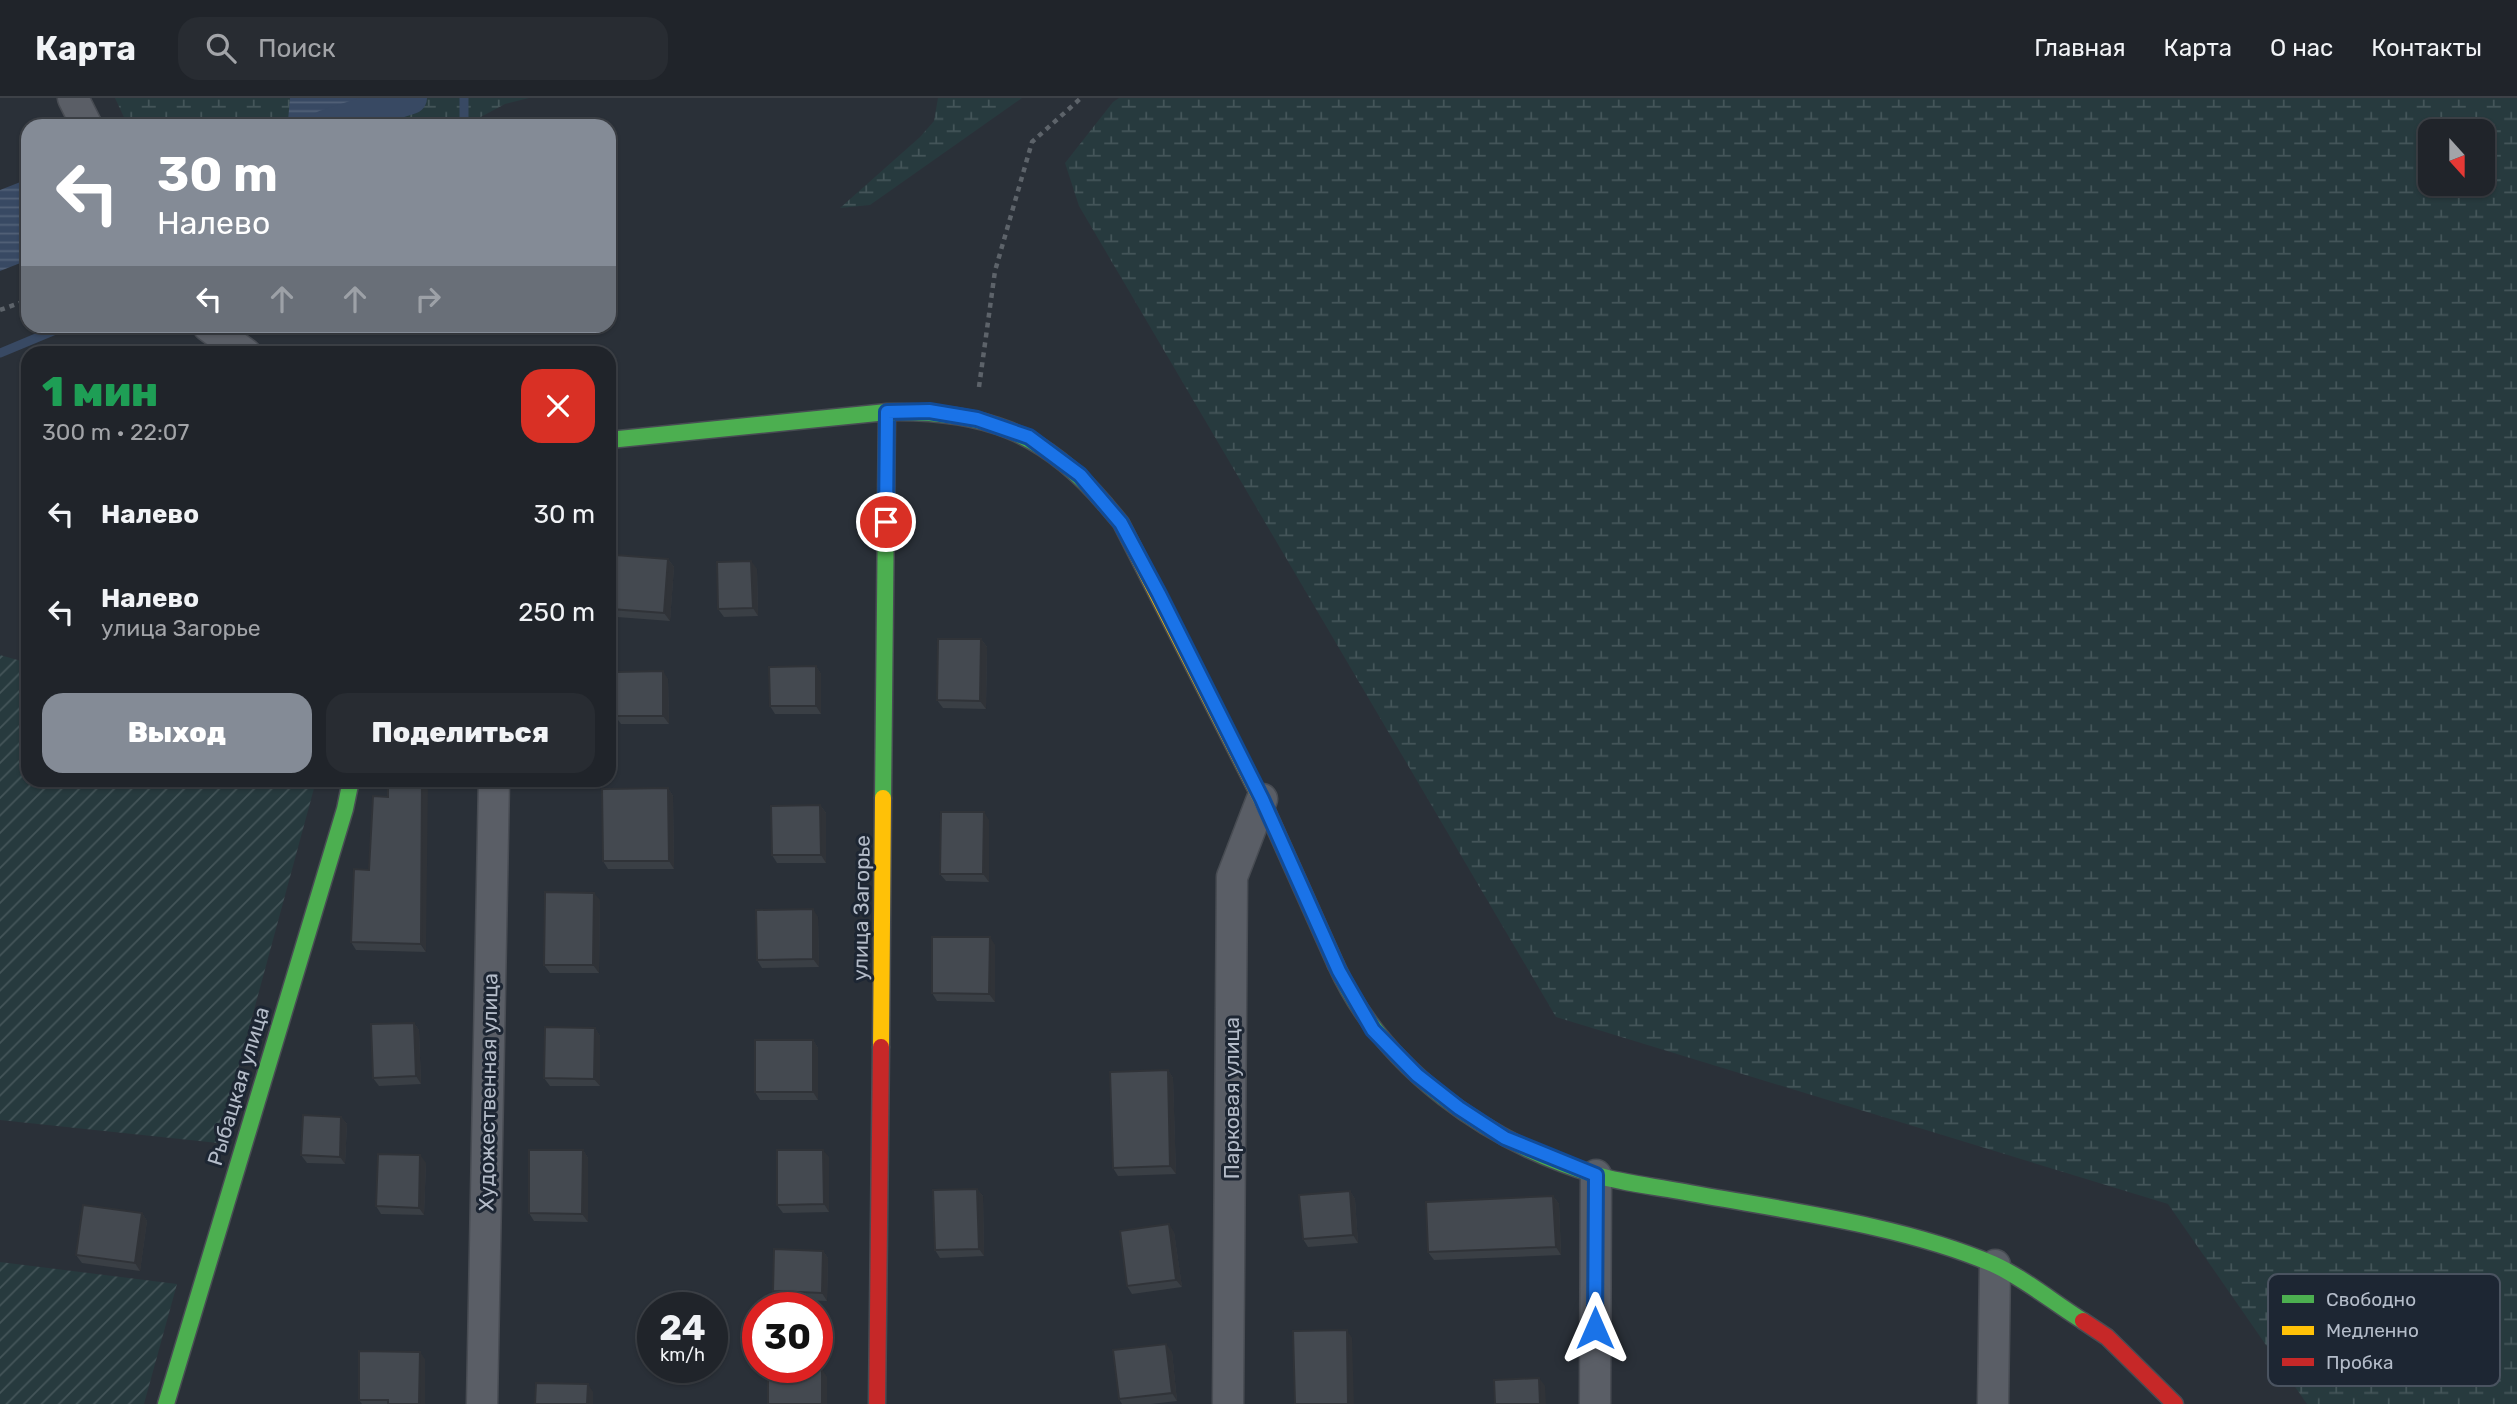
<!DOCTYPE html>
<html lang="ru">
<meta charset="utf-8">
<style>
:root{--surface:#20242a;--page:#282c32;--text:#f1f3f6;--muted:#a2a4a8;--line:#3d4147;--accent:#848b96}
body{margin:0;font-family:Rubik,sans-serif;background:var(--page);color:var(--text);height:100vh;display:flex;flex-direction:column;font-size:26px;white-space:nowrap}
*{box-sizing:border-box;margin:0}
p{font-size:23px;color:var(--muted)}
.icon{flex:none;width:38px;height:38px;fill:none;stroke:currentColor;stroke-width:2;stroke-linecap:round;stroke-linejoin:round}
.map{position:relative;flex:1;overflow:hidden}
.side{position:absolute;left:21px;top:248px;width:595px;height:441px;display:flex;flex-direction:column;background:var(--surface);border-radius:21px;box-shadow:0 2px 5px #0004,0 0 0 2px var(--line)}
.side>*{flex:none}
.guide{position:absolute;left:21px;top:21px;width:595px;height:214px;border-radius:21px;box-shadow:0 2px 5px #0004,0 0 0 2px var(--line);background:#848b96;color:#fff;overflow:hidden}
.needle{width:46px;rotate:159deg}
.controls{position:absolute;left:2418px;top:21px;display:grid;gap:14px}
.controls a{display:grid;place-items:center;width:77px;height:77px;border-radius:14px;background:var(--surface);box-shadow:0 2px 5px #0004,0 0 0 2px var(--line);font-size:35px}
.speed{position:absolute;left:637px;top:1194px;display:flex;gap:14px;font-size:35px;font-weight:700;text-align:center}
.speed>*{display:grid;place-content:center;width:91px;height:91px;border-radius:50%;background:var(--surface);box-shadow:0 2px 5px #0004,0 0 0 2px var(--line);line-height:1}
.speed small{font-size:18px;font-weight:400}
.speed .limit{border:10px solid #d22;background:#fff;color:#111}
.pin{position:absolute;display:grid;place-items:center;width:60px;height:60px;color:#fff;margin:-30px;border:4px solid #fff;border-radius:50%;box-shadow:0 2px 7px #0007}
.me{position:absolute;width:77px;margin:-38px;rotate:0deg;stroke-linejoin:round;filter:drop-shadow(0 0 5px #0008)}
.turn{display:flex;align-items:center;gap:24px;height:147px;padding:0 21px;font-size:32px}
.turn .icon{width:91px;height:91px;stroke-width:2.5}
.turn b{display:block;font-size:49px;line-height:60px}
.lanes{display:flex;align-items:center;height:66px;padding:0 21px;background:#0003;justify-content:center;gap:35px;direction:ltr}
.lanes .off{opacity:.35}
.round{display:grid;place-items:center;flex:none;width:74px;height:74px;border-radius:21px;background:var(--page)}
.summary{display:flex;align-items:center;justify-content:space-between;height:119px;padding:0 21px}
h1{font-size:42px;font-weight:800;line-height:52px;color:#1e9e55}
.action{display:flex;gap:14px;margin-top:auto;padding:14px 21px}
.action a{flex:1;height:80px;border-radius:21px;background:var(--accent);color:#fff;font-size:28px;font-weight:800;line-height:80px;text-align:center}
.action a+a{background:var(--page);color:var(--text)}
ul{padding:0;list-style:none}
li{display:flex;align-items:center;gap:21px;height:98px;padding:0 21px}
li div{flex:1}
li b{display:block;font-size:26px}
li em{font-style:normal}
header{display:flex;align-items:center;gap:42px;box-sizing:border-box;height:98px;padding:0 35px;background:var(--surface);border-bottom:2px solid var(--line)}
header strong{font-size:33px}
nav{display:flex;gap:38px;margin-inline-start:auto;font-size:24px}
.search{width:490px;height:63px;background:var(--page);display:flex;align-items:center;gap:18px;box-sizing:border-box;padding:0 24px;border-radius:21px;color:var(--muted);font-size:26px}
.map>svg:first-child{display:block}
</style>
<header>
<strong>Карта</strong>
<div class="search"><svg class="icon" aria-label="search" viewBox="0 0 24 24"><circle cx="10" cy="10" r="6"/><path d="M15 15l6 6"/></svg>Поиск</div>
<nav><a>Главная</a><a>Карта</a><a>О нас</a><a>Контакты</a></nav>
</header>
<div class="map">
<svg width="2517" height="1306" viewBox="0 0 2517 1306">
<defs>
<pattern id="wetland-marsh" width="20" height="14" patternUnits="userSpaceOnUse" patternTransform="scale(1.75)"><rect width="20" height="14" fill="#273a3e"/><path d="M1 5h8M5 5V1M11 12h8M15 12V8" fill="none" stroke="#445559"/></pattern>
<pattern id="garden-furrows" width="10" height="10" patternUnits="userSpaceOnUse" patternTransform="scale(1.75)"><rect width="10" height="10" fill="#273a3e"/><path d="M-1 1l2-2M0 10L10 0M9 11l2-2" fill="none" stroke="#445559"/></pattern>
<pattern id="water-rules" width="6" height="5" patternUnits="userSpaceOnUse" patternTransform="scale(1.75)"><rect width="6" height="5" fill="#384963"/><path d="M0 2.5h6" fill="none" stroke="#526178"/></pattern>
</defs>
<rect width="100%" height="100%" fill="#2a3038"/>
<path fill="url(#wetland-marsh)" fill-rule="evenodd" d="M 115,0 L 529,0 L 505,6 L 464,28 L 128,28 Z
M 938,0 L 1022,0 L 870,107 L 840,110 L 920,39 L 934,23 Z
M 1119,0 L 2517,0 L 2517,1306 L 2307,1306 L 2168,1106 L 1556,919 L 1079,108 L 1065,65 L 1113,4 ZM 2431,33 L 2483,33 L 2483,86 L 2431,86 Z"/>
<path fill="url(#garden-furrows)" d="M 0,557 L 28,565 L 28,682 L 316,683 L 218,1045 L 0,1022 Z
M 0,1164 L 177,1186 L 144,1306 L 0,1306 Z"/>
<path fill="url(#water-rules)" d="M 290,0 L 368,0 C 352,40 329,28 291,28 L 288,23 Z
M 23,83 L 28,86 L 28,162 L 0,173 L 0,92 Z"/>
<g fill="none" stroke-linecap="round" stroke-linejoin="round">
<path stroke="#384963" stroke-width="9" d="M 464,0 L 464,28
M 0,255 L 65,228"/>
<path stroke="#384963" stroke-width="32" d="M 325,28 L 411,0"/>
<g stroke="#484c53" stroke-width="33">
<path id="street" d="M 73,0 L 87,28
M 208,228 L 246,256
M 482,1306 L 494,682
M 1228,1306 L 1232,779 L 1262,701
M 1595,1306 L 1596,1077
M 1993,1306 L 1995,1167"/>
</g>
<g stroke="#484c53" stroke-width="19">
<path id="fast" d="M 609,342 L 887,314 C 982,312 1043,333 1105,406
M 883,700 L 887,314
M 1336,867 C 1383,971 1488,1045 1596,1077 C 1623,1085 1652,1088 1679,1093 C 1780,1112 1900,1126 1993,1166 C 2024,1180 2054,1205 2083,1223
M 166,1306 L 345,711 L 351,682"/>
</g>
<g stroke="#484c53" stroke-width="19">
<path id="slow" d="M 1105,406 L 1121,425 L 1268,715
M 881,949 L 883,700"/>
</g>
<g stroke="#484c53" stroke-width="19">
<path id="jam" d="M 1268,715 L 1336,867
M 2083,1223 L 2107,1239 L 2175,1306
M 877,1306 L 881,949"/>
</g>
<path stroke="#5d636a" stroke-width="4.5" stroke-dasharray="5 5" stroke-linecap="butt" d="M 0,212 L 28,202
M 979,289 L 995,173 L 1032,44 L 1081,0"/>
<use href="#street" stroke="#5a5e66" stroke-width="30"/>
<use href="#fast" stroke="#4caf50" stroke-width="16"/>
<use href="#slow" stroke="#ffc107" stroke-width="16"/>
<use href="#jam" stroke="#c62828" stroke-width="16"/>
</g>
<path fill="#3a3f45" d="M 668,461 L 674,469 L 670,523 L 617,519 L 611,511 Z
M 757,471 L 758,518 L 724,519 L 718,511 Z
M 981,541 L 987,549 L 986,611 L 943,610 L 937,602 Z
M 816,568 L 821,576 L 821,616 L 775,616 L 770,608 Z
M 668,581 L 669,626 L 621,626 L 615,618 Z
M 668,690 L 673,698 L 674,771 L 608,771 L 603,763 Z
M 820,707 L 826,715 L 826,765 L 777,765 L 772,757 Z
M 989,722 L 989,784 L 946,783 L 940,776 Z
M 369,772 L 426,854 L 356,852 L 351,844 Z
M 600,802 L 599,875 L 550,875 L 544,867 Z
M 818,819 L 819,869 L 762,870 L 757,862 Z
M 995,847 L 995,904 L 937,903 L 932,895 Z
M 414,925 L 419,932 L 421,986 L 379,988 L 373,980 Z
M 595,930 L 600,938 L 600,988 L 550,988 L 544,980 Z
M 813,942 L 818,950 L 818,1002 L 760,1002 L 755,994 Z
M 1168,972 L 1173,980 L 1176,1076 L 1118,1078 L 1113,1070 Z
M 341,1019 L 347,1026 L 345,1066 L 307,1065 L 301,1057 Z
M 583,1052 L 588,1060 L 588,1124 L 534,1123 L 529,1115 Z
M 829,1059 L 829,1114 L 783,1115 L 777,1107 Z
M 426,1065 L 424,1117 L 381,1116 L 376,1108 Z
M 977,1091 L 983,1098 L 984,1158 L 940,1160 L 935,1152 Z
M 1350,1093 L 1355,1101 L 1358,1145 L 1308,1149 L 1303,1141 Z
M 1553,1098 L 1559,1106 L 1561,1157 L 1434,1162 L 1428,1154 Z
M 142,1115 L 147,1123 L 140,1173 L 82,1165 L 76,1157 Z
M 1174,1134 L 1182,1189 L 1132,1196 L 1127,1188 Z
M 823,1153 L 828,1160 L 827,1203 L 779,1201 L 773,1193 Z
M 1172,1254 L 1177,1303 L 1151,1306 L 1122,1306 L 1119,1301 Z
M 425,1261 L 425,1306 L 362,1306 L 359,1302 Z"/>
<path fill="#303338" d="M 668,461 L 674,469 L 670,523 L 664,515 Z
M 751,463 L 757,471 L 758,518 L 753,510 Z
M 981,541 L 987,549 L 986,611 L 980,603 Z
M 816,568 L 821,576 L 821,616 L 816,608 Z
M 663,573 L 668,581 L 669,626 L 663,618 Z
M 422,682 L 428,682 L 426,854 L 421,846 Z
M 668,690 L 673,698 L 674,771 L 669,763 Z
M 820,707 L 826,715 L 826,765 L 821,757 Z
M 984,714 L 989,722 L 989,784 L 983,776 Z
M 594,795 L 600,802 L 599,875 L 593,867 Z
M 813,811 L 818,819 L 819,869 L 813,861 Z
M 990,839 L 995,847 L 995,904 L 989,896 Z
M 414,925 L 419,932 L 421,986 L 416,978 Z
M 595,930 L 600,938 L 600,988 L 594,981 Z
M 813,942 L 818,950 L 818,1002 L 813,994 Z
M 1168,972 L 1173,980 L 1176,1076 L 1170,1068 Z
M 341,1019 L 347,1026 L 345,1066 L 340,1059 Z
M 583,1052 L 588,1060 L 588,1124 L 582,1116 Z
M 823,1052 L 829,1059 L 829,1114 L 824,1106 Z
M 420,1057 L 426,1065 L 424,1117 L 419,1110 Z
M 977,1091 L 983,1098 L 984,1158 L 979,1151 Z
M 1350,1093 L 1355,1101 L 1358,1145 L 1353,1137 Z
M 1553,1098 L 1559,1106 L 1561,1157 L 1556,1149 Z
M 142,1115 L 147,1123 L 140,1173 L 135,1165 Z
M 1169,1126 L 1174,1134 L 1182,1189 L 1176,1182 Z
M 823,1153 L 828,1160 L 827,1203 L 822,1195 Z
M 1347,1232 L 1352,1240 L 1354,1306 L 1348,1306 Z
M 1166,1246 L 1172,1254 L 1177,1303 L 1172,1295 Z
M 420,1254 L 425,1261 L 425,1306 L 419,1306 Z
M 822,1271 L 827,1279 L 827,1306 L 822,1306 Z
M 1539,1280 L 1545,1288 L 1546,1306 L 1540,1306 Z
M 588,1286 L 593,1294 L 593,1306 L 587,1306 Z"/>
<path fill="#444950" stroke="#303338" stroke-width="2" d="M 615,457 L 668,461 L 664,515 L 611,511 Z
M 751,463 L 753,510 L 718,511 L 717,464 Z
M 938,541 L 981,541 L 980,603 L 937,602 Z
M 816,568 L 816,608 L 770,608 L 769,569 Z
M 663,573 L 663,618 L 615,618 L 615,574 Z
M 388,682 L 422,682 L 421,846 L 351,844 L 354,771 L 369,772 L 373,698 L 388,699 Z
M 668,690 L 669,763 L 603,763 L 602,691 Z
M 820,707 L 821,757 L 772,757 L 771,708 Z
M 941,714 L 984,714 L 983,776 L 940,776 Z
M 545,794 L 594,795 L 593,867 L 544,867 Z
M 813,811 L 813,861 L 757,862 L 756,812 Z
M 932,839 L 990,839 L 989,896 L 932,895 Z
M 414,925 L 416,978 L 373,980 L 371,926 Z
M 545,929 L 595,930 L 594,981 L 544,980 Z
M 755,942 L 813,942 L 813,994 L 755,994 Z
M 1168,972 L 1170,1068 L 1113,1070 L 1110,974 Z
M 303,1017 L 341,1019 L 340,1059 L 301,1057 Z
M 529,1052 L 583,1052 L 582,1116 L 529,1115 Z
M 777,1052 L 823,1052 L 824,1106 L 777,1107 Z
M 378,1056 L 420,1057 L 419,1110 L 376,1108 Z
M 977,1091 L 979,1151 L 935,1152 L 933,1092 Z
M 1350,1093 L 1353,1137 L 1303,1141 L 1299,1097 Z
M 1553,1098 L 1556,1149 L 1428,1154 L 1426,1104 Z
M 83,1107 L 142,1115 L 135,1165 L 76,1157 Z
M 1169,1126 L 1176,1182 L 1127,1188 L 1120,1133 Z
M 774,1151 L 823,1153 L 822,1195 L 773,1193 Z
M 1347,1232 L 1348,1306 L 1295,1306 L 1293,1233 Z
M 1166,1246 L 1172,1295 L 1119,1301 L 1113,1252 Z
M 359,1253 L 420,1254 L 419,1306 L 388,1306 L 388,1302 L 359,1302 Z
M 768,1271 L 822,1271 L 822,1306 L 768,1306 Z
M 1539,1280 L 1540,1306 L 1495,1306 L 1494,1282 Z
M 536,1285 L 588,1286 L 587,1306 L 535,1306 Z"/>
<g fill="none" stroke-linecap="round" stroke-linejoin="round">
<g stroke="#114b97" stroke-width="18">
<path id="route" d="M 886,424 L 887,314 L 929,313 L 977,321 L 1029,339 L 1080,377 L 1121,425 L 1159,496 L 1262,701 L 1339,873 L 1373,932 L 1417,977 L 1459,1010 L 1505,1040 L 1596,1077 L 1595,1230"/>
</g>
<use href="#route" stroke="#1a73e8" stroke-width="12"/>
</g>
<g text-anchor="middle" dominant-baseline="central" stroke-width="6" stroke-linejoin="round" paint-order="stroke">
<g font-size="21" fill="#b4bcc9" stroke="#1d2633">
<text transform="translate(861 810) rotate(-89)">улица Загорье</text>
<text transform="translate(238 988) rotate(-73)">Рыбацкая улица</text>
<text transform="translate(488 994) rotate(-89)">Художественная улица</text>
<text transform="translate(1231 1000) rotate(-90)">Парковая улица</text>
</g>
</g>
<rect x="2268" y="1176" width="232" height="112" rx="10" fill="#1d2633" stroke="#4a5360" stroke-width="2"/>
<rect x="2282" y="1197" width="32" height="8" fill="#4caf50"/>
<rect x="2282" y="1228" width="32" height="9" fill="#ffc107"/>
<rect x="2282" y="1260" width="32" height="8" fill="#c62828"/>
<g font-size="19" fill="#b4bcc9">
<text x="2326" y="1208">Свободно</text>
<text x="2326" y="1239">Медленно</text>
<text x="2326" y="1271">Пробка</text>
</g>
</svg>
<div class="controls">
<a><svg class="needle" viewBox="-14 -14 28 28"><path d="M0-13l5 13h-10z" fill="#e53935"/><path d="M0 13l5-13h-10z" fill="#a2a4a8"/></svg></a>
</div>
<div class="speed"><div>24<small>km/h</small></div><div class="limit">30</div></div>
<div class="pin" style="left:886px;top:424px;background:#d93025"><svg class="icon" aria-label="arrive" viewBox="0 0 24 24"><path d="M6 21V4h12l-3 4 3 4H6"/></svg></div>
<svg class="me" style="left:1595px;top:1230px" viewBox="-20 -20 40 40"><path d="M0-17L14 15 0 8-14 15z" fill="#1a73e8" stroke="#fff" stroke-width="4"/></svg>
<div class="guide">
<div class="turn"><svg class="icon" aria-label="left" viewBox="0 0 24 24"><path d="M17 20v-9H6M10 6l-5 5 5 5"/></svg><div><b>30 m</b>Налево</div></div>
<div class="lanes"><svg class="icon" aria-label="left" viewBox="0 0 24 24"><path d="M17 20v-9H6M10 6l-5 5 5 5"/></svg><svg class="icon off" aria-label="ahead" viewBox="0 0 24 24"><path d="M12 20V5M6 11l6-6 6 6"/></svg><svg class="icon off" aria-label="ahead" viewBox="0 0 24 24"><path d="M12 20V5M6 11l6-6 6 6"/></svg><svg class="icon off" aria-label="right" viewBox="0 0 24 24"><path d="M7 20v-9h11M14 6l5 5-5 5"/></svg></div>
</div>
<section class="side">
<div class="summary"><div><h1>1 мин</h1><p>300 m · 22:07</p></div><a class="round" style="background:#d93025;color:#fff"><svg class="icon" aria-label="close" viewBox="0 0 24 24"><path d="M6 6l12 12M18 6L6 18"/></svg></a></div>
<ul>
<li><svg class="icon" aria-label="left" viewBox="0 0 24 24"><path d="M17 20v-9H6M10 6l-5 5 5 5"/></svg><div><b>Налево</b></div><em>30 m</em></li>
<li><svg class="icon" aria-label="left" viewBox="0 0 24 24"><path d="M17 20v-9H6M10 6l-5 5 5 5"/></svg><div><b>Налево</b><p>улица Загорье</p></div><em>250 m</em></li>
</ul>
<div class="action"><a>Выход</a><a>Поделиться</a></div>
</section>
</div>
